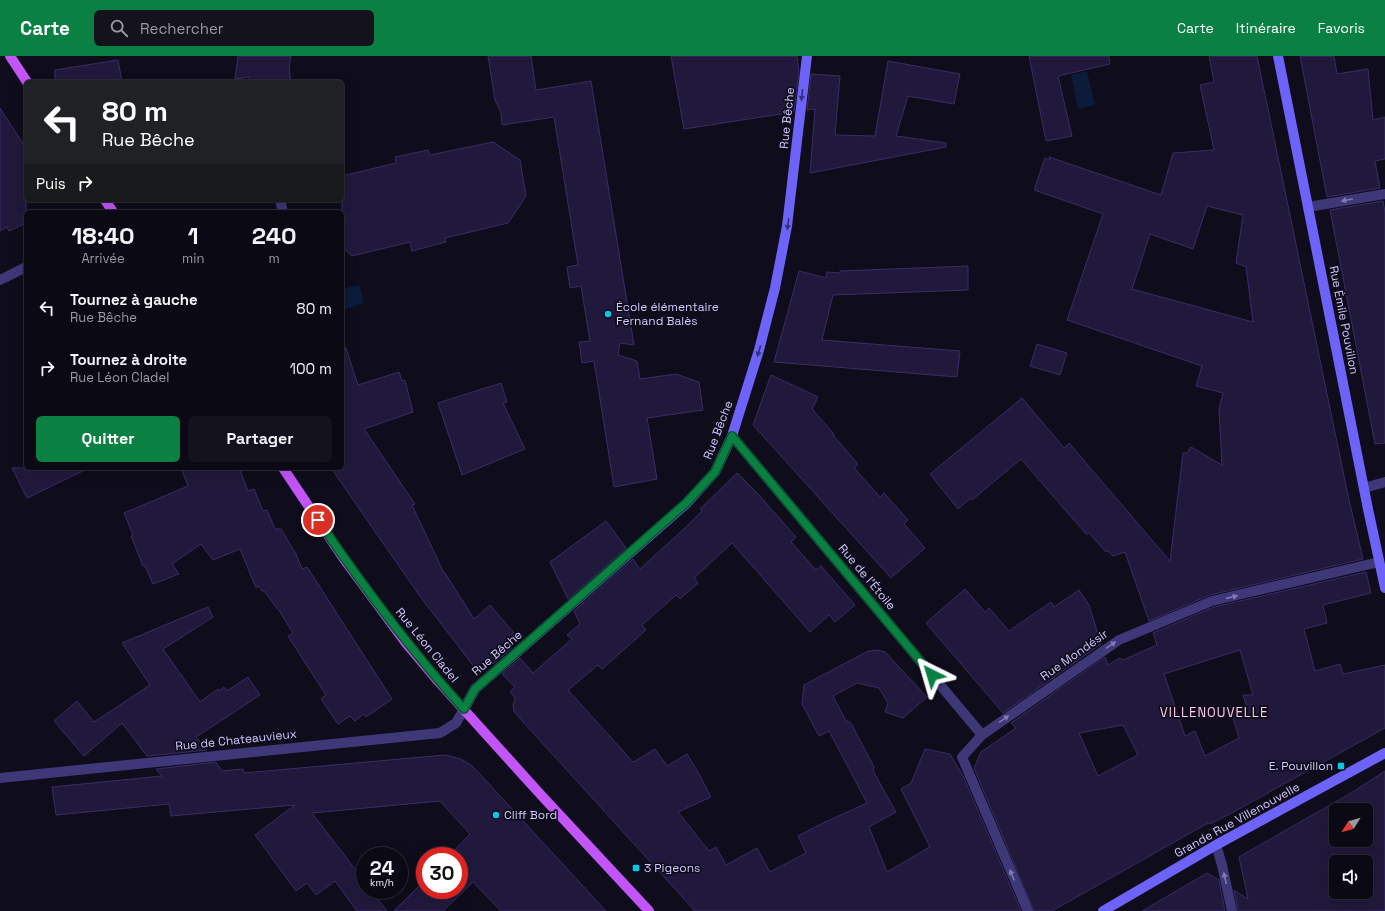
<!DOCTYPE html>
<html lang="fr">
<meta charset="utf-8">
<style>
:root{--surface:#0b0914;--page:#14121d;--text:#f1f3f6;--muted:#9a9aa0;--line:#2b2a34;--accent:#0b8043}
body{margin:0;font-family:"Space Grotesk",sans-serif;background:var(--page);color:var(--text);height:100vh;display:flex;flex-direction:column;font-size:15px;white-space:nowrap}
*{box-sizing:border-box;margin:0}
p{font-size:13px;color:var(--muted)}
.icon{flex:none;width:22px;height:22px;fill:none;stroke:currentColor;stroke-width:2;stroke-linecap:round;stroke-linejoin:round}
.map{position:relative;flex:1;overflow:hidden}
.side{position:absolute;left:24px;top:154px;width:320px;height:260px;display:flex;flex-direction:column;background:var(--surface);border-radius:6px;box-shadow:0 4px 16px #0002,0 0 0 1px var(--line)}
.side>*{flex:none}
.guide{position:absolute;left:24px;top:24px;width:320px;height:122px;border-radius:6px;box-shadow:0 4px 16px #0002,0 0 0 1px var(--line);background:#202124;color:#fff;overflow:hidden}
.needle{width:26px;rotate:233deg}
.controls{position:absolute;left:1329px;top:747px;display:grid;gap:8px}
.controls a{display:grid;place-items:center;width:44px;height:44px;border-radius:6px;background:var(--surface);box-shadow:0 4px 16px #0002,0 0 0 1px var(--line);font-size:20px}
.speed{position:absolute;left:356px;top:791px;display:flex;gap:8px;font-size:20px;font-weight:700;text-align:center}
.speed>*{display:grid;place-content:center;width:52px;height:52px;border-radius:50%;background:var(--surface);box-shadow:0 4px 16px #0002,0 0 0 1px var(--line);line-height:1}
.speed small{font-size:10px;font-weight:400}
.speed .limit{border:6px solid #d22;background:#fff;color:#111}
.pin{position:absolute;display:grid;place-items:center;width:34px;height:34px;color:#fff;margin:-17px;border:2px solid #fff;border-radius:50%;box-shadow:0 1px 4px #0007}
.me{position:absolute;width:44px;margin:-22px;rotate:320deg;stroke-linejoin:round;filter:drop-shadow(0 0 3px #0008)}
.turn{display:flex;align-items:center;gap:14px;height:84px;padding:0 12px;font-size:18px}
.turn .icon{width:52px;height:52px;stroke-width:2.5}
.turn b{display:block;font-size:28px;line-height:34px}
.then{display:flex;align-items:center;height:38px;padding:0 12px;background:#0003;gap:8px;font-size:15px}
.eta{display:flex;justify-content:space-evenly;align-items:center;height:68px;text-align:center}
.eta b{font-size:24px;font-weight:700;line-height:28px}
.cta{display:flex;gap:8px;margin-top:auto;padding:8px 12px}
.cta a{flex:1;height:46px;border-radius:6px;background:var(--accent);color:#fff;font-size:16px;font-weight:700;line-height:46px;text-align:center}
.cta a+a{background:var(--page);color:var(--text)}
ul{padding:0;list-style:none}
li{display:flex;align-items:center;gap:12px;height:60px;padding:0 12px}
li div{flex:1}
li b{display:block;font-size:15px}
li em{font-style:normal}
header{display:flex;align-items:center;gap:24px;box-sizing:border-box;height:56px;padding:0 20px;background:var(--accent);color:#fff}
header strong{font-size:19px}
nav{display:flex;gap:22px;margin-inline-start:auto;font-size:14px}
.search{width:280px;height:36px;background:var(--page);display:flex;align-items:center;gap:10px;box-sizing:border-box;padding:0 14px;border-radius:6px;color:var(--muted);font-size:15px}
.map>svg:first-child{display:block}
</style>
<header>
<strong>Carte</strong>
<div class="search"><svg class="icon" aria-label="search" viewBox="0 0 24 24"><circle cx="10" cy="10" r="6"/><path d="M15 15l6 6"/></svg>Rechercher</div>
<nav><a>Carte</a><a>Itinéraire</a><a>Favoris</a></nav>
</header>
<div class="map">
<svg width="1385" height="855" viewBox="0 0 1385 855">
<rect width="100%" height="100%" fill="#0f0c1b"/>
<path fill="#0c1b3a" d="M 1087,15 L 1095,49 L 1078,53 L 1071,19 Z
M 359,229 L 364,247 L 342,254 L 342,233 Z"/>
<path fill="#21193b" stroke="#3a2c66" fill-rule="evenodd" d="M 238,0 L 291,0 L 289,13 L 291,26 L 250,26 L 249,21 L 235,23 Z
M 488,0 L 531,0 L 536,34 L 591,25 L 634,289 L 620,287 L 618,299 L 637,305 L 640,323 L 676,318 L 699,326 L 703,354 L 647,362 L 657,423 L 614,431 L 594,305 L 582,307 L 579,286 L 590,285 L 581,230 L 570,232 L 567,211 L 578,209 L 554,61 L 502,69 L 501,57 L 495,44 Z
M 671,0 L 797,0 L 799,16 L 794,56 L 684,73 Z
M 1029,0 L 1109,0 L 1110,8 L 1058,20 L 1072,80 L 1046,85 Z
M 1209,0 L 1257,0 L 1349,444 L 1363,503 L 1210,539 L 1149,565 L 1125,496 L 1113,500 L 1108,495 L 1106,496 L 1089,477 L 1086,478 L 1021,403 L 972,444 L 971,442 L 958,453 L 930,418 L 1022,342 L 1064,392 L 1069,387 L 1170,505 L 1183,397 L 1187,397 L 1191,391 L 1222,409 L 1219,353 L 1223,337 L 1196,330 L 1202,310 L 1067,264 L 1103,158 L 1034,134 L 1045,102 L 1050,104 L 1049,101 L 1161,139 L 1173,97 L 1214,94 L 1200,29 L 1214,26 ZM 1207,150 L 1243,159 L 1236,207 L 1246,211 L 1253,266 L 1132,233 L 1150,178 L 1193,193 Z
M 1300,0 L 1334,0 L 1337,18 L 1368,13 L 1373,64 L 1385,61 L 1385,103 L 1375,105 L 1380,132 L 1327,141 Z
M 118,4 L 122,26 L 55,26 L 55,14 Z
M 888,5 L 960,18 L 954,48 L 908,40 L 896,80 L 946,87 L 946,91 L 810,117 L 815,53 L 807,54 L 811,18 L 840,20 L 835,79 L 875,80 Z
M 0,52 L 26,92 L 26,167 L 9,175 L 7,171 L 0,175 Z
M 493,86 L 520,104 L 526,140 L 508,167 L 445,182 L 446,186 L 412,195 L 410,186 L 352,200 L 342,191 L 342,120 L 396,107 L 395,101 L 428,94 L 430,99 Z
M 1383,145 L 1385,156 L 1385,387 L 1375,388 L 1330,154 Z
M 968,210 L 968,234 L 833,239 L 822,284 L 960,295 L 957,321 L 774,306 L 799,215 L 826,222 L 827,216 L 840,217 L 840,215 Z
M 1037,288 L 1067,297 L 1060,319 L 1030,310 Z
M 342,292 L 346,292 L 358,329 L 399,316 L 402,325 L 405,324 L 413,356 L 364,373 L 415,448 L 412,449 L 444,517 L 445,517 L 474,563 L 490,549 L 514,577 L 505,585 L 512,592 L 493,608 L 487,601 L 475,612 L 419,539 L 331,412 L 342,412 Z
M 771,319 L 818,341 L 812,353 L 834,378 L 833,379 L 858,408 L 854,412 L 880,441 L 884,437 L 908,464 L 904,468 L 925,492 L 891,522 L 753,369 Z
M 501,327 L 507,346 L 503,347 L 525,393 L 462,419 L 438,347 Z
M 12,412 L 89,412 L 27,442 Z
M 181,412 L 239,412 L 248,435 L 254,433 L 263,455 L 267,454 L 275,473 L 281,473 L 296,498 L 302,513 L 307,511 L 392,643 L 366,661 L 364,658 L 355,665 L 350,660 L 338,668 L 321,643 L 326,639 L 288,580 L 293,577 L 280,556 L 264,535 L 262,535 L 259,530 L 256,532 L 240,493 L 213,504 L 201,488 L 172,508 L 179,518 L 153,528 L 145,510 L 143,510 L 131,480 L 133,479 L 124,457 L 188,430 Z
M 737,417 L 758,438 L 796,481 L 791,486 L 816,514 L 821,510 L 855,549 L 835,566 L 829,559 L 810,576 L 732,487 L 694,522 L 698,527 L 680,543 L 676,539 L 642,569 L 646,574 L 602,613 L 598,609 L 568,634 L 633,706 L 655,693 L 667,710 L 687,698 L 698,716 L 711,741 L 678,756 L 709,795 L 716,791 L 726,809 L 757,792 L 770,816 L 806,797 L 798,780 L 823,767 L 867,747 L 829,675 L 819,680 L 802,648 L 804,629 L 868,595 L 878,594 L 885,596 L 927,641 L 903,662 L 885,656 L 888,647 L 879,632 L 857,627 L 833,640 L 846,665 L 851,667 L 874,711 L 873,715 L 896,756 L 869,771 L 887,816 L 930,791 L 901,733 L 911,727 L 925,693 L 950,698 L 963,720 L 1021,855 L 695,855 L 514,656 L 513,649 L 515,642 L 510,636 L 515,631 L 502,618 L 520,602 L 533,617 L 572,583 L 567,579 L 580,568 L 574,555 L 633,503 L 640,513 L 686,471 L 702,455 L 700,453 Z
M 606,465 L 626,492 L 568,543 L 550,506 Z
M 1366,516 L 1371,537 L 1323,549 L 1327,567 L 1304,573 L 1315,615 L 1340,608 L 1343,618 L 1385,609 L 1385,672 L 1228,759 L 1210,768 L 1208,767 L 1052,855 L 1034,855 L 974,712 L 981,696 L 1016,672 L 1011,667 L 1105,601 L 1108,609 L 1120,602 L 1123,604 L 1157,589 L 1153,577 L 1214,551 ZM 1240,594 L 1253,639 L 1243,639 L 1247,652 L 1232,659 L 1239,682 L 1205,700 L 1195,675 L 1185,680 L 1164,618 ZM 1123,669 L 1138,699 L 1098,720 L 1079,677 Z
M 965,533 L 985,556 L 989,552 L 1009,575 L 1051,546 L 1054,551 L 1079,534 L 1089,549 L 1101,588 L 1003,657 L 926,567 Z
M 208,551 L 213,561 L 163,593 L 200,646 L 218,633 L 219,635 L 224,631 L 227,635 L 248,621 L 260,639 L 196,681 L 207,694 L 147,700 L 122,667 L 84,700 L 54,665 L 77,645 L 94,666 L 150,629 L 122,587 Z
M 445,699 L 461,703 L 471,709 L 478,716 L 606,855 L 501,855 L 473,826 L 443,855 L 394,855 L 425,824 L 425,834 L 459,834 L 459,800 L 449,800 L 470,778 L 440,745 L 312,757 L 365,826 L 365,834 L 371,834 L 387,855 L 357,855 L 335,825 L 316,839 L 307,827 L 296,835 L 255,779 L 295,749 L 171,760 L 169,748 L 56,759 L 52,731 L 162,720 L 156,713 L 216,706 L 222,715 L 243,713 L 244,717 Z
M 1385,715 L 1385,855 L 1238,855 L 1234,834 L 1248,843 L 1239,801 L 1351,737 ZM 1336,754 L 1366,754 L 1366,784 L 1336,784 ZM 1336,806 L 1366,806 L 1366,836 L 1336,836 Z
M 1207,817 L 1219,824 L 1225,855 L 1142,855 Z"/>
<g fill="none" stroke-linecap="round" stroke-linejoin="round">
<path stroke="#3e3878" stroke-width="10" d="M 280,144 L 283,156
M 1308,151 L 1385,138
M 0,224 L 26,211
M 732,380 L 982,679
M 1364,432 L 1385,426
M 0,722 L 440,677 L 456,667 L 464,653
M 1216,789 L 1222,809 L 1232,855
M 1028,855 L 962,701 L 982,679 L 1119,584 L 1212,545 L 1379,506"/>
<path stroke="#6e63f9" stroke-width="10" d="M 1278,0 L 1368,453 L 1385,532
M 464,653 L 475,633 L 687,447 L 715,416 L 732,380 L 759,294 L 775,232 L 787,170 L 807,0
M 1103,855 L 1216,789 L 1385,697"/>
<path stroke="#c354f8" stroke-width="10" d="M 10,0 L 27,26
M 105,144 L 113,156
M 283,412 L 344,503 L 406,587 L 438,625 L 541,739 L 649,855"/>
</g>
<defs><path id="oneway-solid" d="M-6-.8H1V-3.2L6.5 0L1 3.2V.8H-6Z"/></defs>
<g fill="#352f74">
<use href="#oneway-solid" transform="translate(802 39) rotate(96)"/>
<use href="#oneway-solid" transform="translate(788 168) rotate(98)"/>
<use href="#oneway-solid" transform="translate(759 295) rotate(106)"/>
</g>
<g fill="#8079b4">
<use href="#oneway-solid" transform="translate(1347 144) rotate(170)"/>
<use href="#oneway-solid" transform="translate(1232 541) rotate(-13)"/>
<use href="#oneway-solid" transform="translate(1111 589) rotate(-35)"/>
<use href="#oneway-solid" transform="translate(1004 663) rotate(-35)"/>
<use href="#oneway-solid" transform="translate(1012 819) rotate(-113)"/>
<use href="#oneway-solid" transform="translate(1225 822) rotate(-102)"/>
</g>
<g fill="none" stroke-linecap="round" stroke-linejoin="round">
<g stroke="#07532c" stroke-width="10">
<path id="route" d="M 318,464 C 363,530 410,594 464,653 L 475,633 L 686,447 L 715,416 L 732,380 L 932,619"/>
</g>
<use href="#route" stroke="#0b8043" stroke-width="7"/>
</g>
<g fill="#0ac6e7" stroke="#0f0c1b" stroke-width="1.5">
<circle cx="608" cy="258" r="4"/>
<rect x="1337" y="706" width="8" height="8" rx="2"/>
<circle cx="496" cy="759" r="4"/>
<rect x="632" y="808" width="8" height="8" rx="2"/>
</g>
<g text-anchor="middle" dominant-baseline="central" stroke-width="3.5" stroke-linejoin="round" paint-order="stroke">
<g font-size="12" fill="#d1c8fd" stroke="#0f0c1b">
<text transform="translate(787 62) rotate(-84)">Rue Bêche</text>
<text transform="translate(1344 264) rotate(79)">Rue Émile Pouvillon</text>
<text transform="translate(718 374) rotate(-69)">Rue Bêche</text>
<text transform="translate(867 521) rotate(50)">Rue de l'Étoile</text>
<text transform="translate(427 589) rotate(51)">Rue Léon Cladel</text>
<text transform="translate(497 597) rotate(-41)">Rue Bêche</text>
<text transform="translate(1074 599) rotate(-35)">Rue Mondésir</text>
<text transform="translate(236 684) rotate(-6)">Rue de Chateauvieux</text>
<text transform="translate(1237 764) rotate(-29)">Grande Rue Villenouvelle</text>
</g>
<g font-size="12" fill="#d1c8fd" stroke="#0f0c1b" text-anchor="start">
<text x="616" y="251">École élémentaire<tspan x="616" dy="14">Fernand Balès</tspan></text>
<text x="1333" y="710" text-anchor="end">E. Pouvillon</text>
<text x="504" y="759">Cliff Bord</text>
<text x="644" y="812">3 Pigeons</text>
</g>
<g font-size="13" letter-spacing="1" fill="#fdcae8" stroke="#0f0c1b">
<text x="1214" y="656">VILLENOUVELLE</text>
</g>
</g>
</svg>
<div class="controls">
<a><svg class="needle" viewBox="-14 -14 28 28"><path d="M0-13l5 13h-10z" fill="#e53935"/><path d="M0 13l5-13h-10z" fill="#9a9aa0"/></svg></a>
<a><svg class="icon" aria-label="sound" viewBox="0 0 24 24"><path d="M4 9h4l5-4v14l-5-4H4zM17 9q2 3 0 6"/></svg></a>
</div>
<div class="speed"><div>24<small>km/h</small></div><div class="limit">30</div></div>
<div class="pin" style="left:318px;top:464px;background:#d93025"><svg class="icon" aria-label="arrive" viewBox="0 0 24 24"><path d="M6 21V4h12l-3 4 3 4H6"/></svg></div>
<svg class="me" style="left:932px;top:619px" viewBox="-20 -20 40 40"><path d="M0-17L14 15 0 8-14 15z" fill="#0b8043" stroke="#fff" stroke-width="4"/></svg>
<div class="guide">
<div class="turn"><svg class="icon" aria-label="left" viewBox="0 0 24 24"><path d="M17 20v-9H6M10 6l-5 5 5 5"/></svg><div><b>80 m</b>Rue Bêche</div></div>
<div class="then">Puis<svg class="icon" aria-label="right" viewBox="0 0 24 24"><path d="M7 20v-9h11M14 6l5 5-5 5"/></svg></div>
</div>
<section class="side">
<div class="eta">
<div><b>18:40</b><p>Arrivée</p></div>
<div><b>1</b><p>min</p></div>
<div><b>240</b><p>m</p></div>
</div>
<ul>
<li><svg class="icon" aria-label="left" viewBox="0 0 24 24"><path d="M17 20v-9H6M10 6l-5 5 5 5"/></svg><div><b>Tournez à gauche</b><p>Rue Bêche</p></div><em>80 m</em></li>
<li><svg class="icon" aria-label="right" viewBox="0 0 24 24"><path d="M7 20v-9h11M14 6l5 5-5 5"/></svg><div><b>Tournez à droite</b><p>Rue Léon Cladel</p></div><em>100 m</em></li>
</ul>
<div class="cta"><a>Quitter</a><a>Partager</a></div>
</section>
</div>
